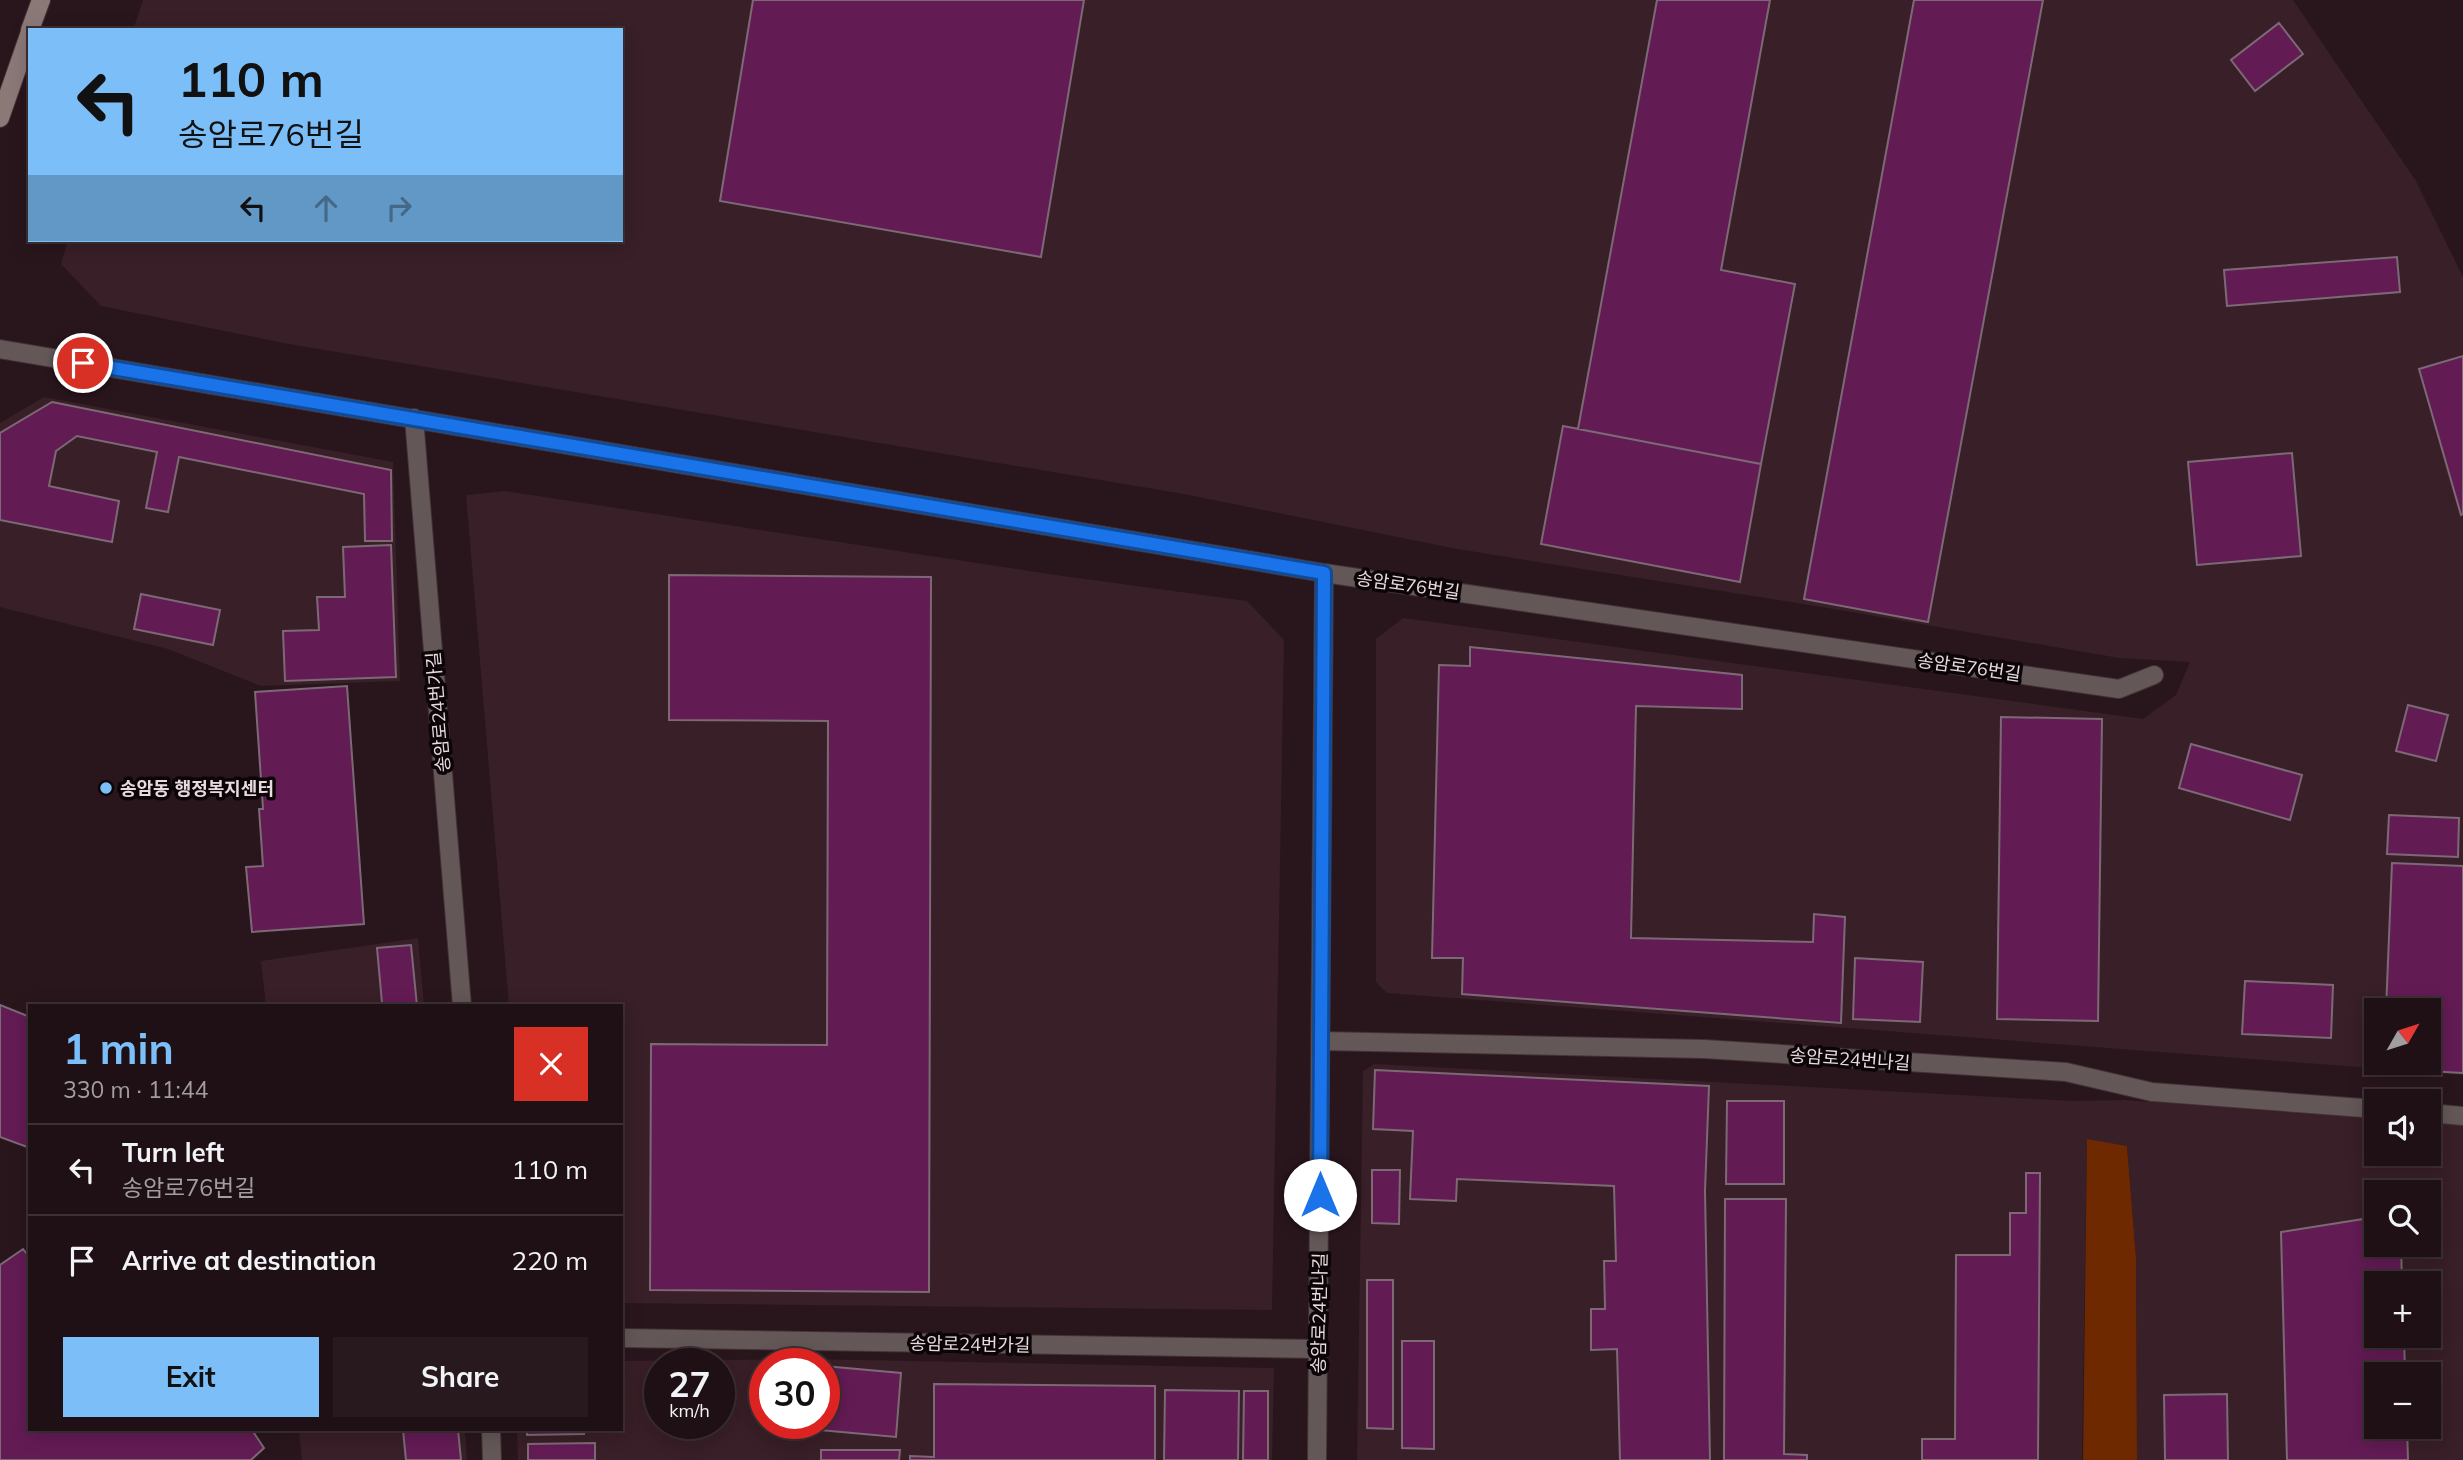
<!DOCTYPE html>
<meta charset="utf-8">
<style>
:root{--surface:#1f1015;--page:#27191e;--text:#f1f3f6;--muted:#a19da0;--line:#3c3034;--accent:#7bbef8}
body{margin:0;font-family:Mulish,"Noto Sans KR",sans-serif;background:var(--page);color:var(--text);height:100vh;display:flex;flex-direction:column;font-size:26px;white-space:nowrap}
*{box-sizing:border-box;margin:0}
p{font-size:23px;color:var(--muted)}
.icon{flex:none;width:38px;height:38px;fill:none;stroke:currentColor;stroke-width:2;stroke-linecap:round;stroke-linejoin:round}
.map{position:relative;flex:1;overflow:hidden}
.panel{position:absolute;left:28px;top:1004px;width:595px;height:427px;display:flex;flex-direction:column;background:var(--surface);border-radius:0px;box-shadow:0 4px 18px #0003,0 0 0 2px var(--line)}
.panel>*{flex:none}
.banner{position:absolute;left:28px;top:28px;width:595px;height:214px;border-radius:0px;box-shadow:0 4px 18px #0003,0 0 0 2px var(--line);background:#7bbef8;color:#111;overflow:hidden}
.needle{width:46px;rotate:51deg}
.fabs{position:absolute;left:2364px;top:998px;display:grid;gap:14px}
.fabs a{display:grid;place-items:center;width:77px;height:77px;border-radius:0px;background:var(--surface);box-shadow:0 4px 18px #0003,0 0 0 2px var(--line);font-size:35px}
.speed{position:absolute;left:644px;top:1348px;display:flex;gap:14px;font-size:35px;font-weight:700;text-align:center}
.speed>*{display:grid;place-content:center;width:91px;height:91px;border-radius:50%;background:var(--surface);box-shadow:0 4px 18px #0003,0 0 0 2px var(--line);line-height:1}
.speed small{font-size:18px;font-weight:400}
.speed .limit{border:10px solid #d22;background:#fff;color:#111}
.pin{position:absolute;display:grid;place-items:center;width:60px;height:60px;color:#fff;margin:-30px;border:4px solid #fff;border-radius:50%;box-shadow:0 2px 7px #0007}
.me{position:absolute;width:77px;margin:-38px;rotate:0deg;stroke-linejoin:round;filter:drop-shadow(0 0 5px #0008)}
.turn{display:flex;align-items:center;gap:24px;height:147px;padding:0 35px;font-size:32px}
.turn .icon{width:91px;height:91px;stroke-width:2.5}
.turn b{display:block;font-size:49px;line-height:60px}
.lanes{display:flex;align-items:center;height:66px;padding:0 35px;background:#0003;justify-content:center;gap:35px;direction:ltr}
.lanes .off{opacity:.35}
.round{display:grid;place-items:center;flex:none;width:74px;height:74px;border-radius:0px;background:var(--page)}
.overview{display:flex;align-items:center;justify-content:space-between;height:119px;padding:0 35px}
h1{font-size:42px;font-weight:700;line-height:52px;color:var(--accent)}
.action{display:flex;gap:14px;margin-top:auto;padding:14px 35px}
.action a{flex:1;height:80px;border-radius:0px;background:var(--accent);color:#111;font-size:28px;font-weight:700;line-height:80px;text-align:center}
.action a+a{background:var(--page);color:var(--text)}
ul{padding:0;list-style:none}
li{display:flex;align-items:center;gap:21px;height:91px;padding:0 35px;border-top:2px solid var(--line)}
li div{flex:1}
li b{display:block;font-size:26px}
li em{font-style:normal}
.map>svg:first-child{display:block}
</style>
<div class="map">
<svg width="2463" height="1460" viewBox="0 0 2463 1460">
<rect width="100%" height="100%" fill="#29161c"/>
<path fill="#391f27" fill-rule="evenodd" d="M 143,0 L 2293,0 L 2416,181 L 2463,277 L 2463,1075 L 1387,993 L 1376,982 L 1376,639 L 1403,618 L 2143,719 L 2176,695 L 2190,662 L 2119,658 L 1822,607 L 1457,549 L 1184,494 L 289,344 L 101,306 L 61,264 L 68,240 L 621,240 L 621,30 L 133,30 ZM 2376,1010 L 2429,1010 L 2429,1062 L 2376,1062 Z
M 44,397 L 393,462 L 400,681 L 261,686 L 168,649 L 0,607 L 0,423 Z
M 505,491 L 1056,575 L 1247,601 L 1284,640 L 1272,1310 L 621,1303 L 621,1006 L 509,1006 L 466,495 Z
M 418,938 L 424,1006 L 266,1006 L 261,961 Z
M 1374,1064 L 2074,1101 L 2125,1100 L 2376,1119 L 2376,1153 L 2429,1153 L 2429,1123 L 2463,1125 L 2463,1460 L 2137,1460 L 2136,1258 L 2127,1146 L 2087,1140 L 2082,1460 L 1357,1460 L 1363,1071 ZM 2376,1192 L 2429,1192 L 2429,1244 L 2376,1244 ZM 2376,1283 L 2429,1283 L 2429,1335 L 2376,1335 ZM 2376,1374 L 2429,1374 L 2429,1426 L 2376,1426 Z
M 807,1359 L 1274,1368 L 1272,1460 L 518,1460 L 517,1430 L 621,1430 L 621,1361 ZM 660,1363 L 719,1363 L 719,1423 L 660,1423 ZM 765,1363 L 824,1363 L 824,1423 L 765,1423 Z
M 299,1430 L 465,1430 L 467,1460 L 302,1460 Z"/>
<path fill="#6e2900" d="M 2087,1139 L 2127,1146 L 2136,1258 L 2137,1460 L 2083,1460 Z"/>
<path fill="#631b54" stroke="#7c6976" stroke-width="2" d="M 753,0 L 1084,0 L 1041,257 L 720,201 Z
M 1657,0 L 1770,0 L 1721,270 L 1795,284 L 1761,464 L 1578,429 Z
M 1914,0 L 2043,0 L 1928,622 L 1804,599 Z
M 2279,23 L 2303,54 L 2255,91 L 2231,60 Z
M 2397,257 L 2400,292 L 2227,306 L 2224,270 Z
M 2463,356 L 2463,514 L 2461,515 L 2419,369 Z
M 52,402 L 391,470 L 392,541 L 365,541 L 364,494 L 179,457 L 168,512 L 146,508 L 157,452 L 77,436 L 56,451 L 49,486 L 119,501 L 112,542 L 0,520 L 0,433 Z
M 1563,426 L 1761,464 L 1740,582 L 1541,544 Z
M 2292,453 L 2301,556 L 2197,565 L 2188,462 Z
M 391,545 L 396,677 L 285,681 L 283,631 L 319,630 L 317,597 L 345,597 L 343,547 Z
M 669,575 L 931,577 L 929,1292 L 650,1290 L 651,1044 L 827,1045 L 828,721 L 669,720 Z
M 141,594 L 220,610 L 213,645 L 134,629 Z
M 1470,647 L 1742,675 L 1742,709 L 1636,706 L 1631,938 L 1813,942 L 1814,914 L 1845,917 L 1841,1023 L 1462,994 L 1463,958 L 1432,958 L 1439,665 L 1470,666 Z
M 347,686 L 364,924 L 252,932 L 246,867 L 263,866 L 259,809 L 263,809 L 255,692 Z
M 2408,705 L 2448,715 L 2436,761 L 2396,751 Z
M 2001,717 L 2102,719 L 2098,1021 L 1997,1019 Z
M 2191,744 L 2302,775 L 2290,820 L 2179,788 Z
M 2389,815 L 2459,818 L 2458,857 L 2387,854 Z
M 2392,863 L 2463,866 L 2463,1073 L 2410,1070 L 2410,1062 L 2429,1062 L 2429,1010 L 2386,1010 Z
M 411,945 L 417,1006 L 350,1006 L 382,1003 L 377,948 Z
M 1855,958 L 1923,962 L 1920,1022 L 1853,1019 Z
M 2245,981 L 2333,985 L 2331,1038 L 2242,1034 Z
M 0,1005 L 30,1017 L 30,1148 L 0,1137 Z
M 1375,1070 L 1709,1086 L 1705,1191 L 1710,1460 L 1620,1460 L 1617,1349 L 1591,1350 L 1591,1309 L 1605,1309 L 1604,1261 L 1616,1261 L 1614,1186 L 1457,1179 L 1456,1201 L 1410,1199 L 1413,1131 L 1373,1129 Z
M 1727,1101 L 1784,1101 L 1784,1184 L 1726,1184 Z
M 1372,1170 L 1400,1170 L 1399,1224 L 1372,1223 Z
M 2026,1173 L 2040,1173 L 2038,1460 L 1922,1460 L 1922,1439 L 1955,1439 L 1956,1255 L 2010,1255 L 2010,1213 L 2026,1213 Z
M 1725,1199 L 1786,1199 L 1784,1454 L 1807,1455 L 1807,1460 L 1724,1460 Z
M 2376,1217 L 2376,1244 L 2401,1244 L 2402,1283 L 2376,1283 L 2376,1335 L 2404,1335 L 2405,1374 L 2376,1374 L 2376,1426 L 2407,1426 L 2408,1460 L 2287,1460 L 2281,1232 Z
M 23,1249 L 30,1258 L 30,1430 L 252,1430 L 264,1448 L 251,1460 L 0,1460 L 0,1265 Z
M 1367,1280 L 1393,1280 L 1393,1429 L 1367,1428 Z
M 1402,1341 L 1434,1341 L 1434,1449 L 1402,1448 Z
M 824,1366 L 901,1373 L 896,1437 L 787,1427 L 787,1423 L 824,1423 Z
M 934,1384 L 1155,1386 L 1155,1460 L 910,1460 L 910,1456 L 934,1457 Z
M 1165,1390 L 1239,1391 L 1238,1460 L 1164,1460 Z
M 1244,1391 L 1268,1391 L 1268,1460 L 1243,1460 Z
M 2227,1394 L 2228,1460 L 2165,1460 L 2164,1395 Z
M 403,1430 L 458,1430 L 461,1460 L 406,1460 Z
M 527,1430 L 584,1430 L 584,1434 L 527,1435 Z
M 595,1443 L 595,1460 L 528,1460 L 528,1444 Z
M 821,1450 L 900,1450 L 899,1460 L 821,1460 Z"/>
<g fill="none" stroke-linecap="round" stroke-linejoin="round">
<g stroke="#443137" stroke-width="20">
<path id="minor" d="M 0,349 L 1324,573 L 2119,689 L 2154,675
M 414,418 L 462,1006
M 1321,1041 L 1704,1049 L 2066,1072 L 2152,1092 L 2376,1109
M 2429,1113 L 2463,1116
M 621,1338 L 1319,1349
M 491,1430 L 492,1460
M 1317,1460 L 1324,573"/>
</g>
<g stroke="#443137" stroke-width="20">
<path id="secondary" d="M 30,30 L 41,0
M 0,118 L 30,32"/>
</g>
<use href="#minor" stroke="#635857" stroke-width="18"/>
<use href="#secondary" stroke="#8b7978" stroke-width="18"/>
</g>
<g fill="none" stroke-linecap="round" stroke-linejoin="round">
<g stroke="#114b97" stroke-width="18">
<path id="route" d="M 83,363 L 1324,573 L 1320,1195"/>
</g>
<use href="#route" stroke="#1a73e8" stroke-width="12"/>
</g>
<circle fill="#7bbef8" stroke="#0c0507" stroke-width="2.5" cx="106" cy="788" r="7"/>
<g text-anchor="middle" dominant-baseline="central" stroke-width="7" stroke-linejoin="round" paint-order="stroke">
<g font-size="18" fill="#e8dade" stroke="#0c0507">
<text transform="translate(1408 585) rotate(8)">송암로76번길</text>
<text transform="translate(1969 667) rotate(8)">송암로76번길</text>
<text transform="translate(438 712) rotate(-95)">송암로24번가길</text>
<text transform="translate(1850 1059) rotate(4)">송암로24번나길</text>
<text transform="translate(1319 1313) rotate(-89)">송암로24번나길</text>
<text transform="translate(970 1344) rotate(1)">송암로24번가길</text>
</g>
<g font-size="18" font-weight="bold" fill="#e8dade" stroke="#0c0507" text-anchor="start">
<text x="120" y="788">송암동 행정복지센터</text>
</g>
</g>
</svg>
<div class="fabs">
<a><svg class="needle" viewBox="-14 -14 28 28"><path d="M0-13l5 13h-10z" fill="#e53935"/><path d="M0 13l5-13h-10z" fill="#a19da0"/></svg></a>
<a><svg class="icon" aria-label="sound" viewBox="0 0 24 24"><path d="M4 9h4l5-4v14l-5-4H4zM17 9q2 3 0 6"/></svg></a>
<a><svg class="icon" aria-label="search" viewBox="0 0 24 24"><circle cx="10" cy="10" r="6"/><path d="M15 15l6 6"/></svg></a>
<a>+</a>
<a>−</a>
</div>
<div class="speed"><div>27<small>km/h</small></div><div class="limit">30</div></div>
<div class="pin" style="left:83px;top:363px;background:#d93025"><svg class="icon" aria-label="arrive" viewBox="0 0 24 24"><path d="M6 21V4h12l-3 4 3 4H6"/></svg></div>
<svg class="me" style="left:1320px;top:1195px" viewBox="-20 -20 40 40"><circle r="19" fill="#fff"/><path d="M0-13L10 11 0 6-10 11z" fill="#1a73e8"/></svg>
<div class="banner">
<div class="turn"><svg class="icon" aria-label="left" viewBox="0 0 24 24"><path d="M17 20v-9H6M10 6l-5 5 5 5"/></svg><div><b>110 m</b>송암로76번길</div></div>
<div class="lanes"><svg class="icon" aria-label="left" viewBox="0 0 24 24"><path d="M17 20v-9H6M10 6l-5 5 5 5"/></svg><svg class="icon off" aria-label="ahead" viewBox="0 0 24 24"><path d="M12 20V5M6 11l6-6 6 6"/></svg><svg class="icon off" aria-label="right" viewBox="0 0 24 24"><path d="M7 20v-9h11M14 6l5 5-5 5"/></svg></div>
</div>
<section class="panel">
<div class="overview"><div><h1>1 min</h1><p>330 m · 11:44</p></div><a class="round" style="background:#d93025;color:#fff"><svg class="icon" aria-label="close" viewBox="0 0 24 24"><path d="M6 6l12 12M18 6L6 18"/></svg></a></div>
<ul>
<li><svg class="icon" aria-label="left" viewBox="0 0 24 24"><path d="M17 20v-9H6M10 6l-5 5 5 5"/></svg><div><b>Turn left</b><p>송암로76번길</p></div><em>110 m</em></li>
<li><svg class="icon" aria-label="arrive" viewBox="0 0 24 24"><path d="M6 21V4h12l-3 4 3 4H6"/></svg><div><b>Arrive at destination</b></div><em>220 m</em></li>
</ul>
<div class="action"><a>Exit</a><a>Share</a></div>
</section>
</div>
